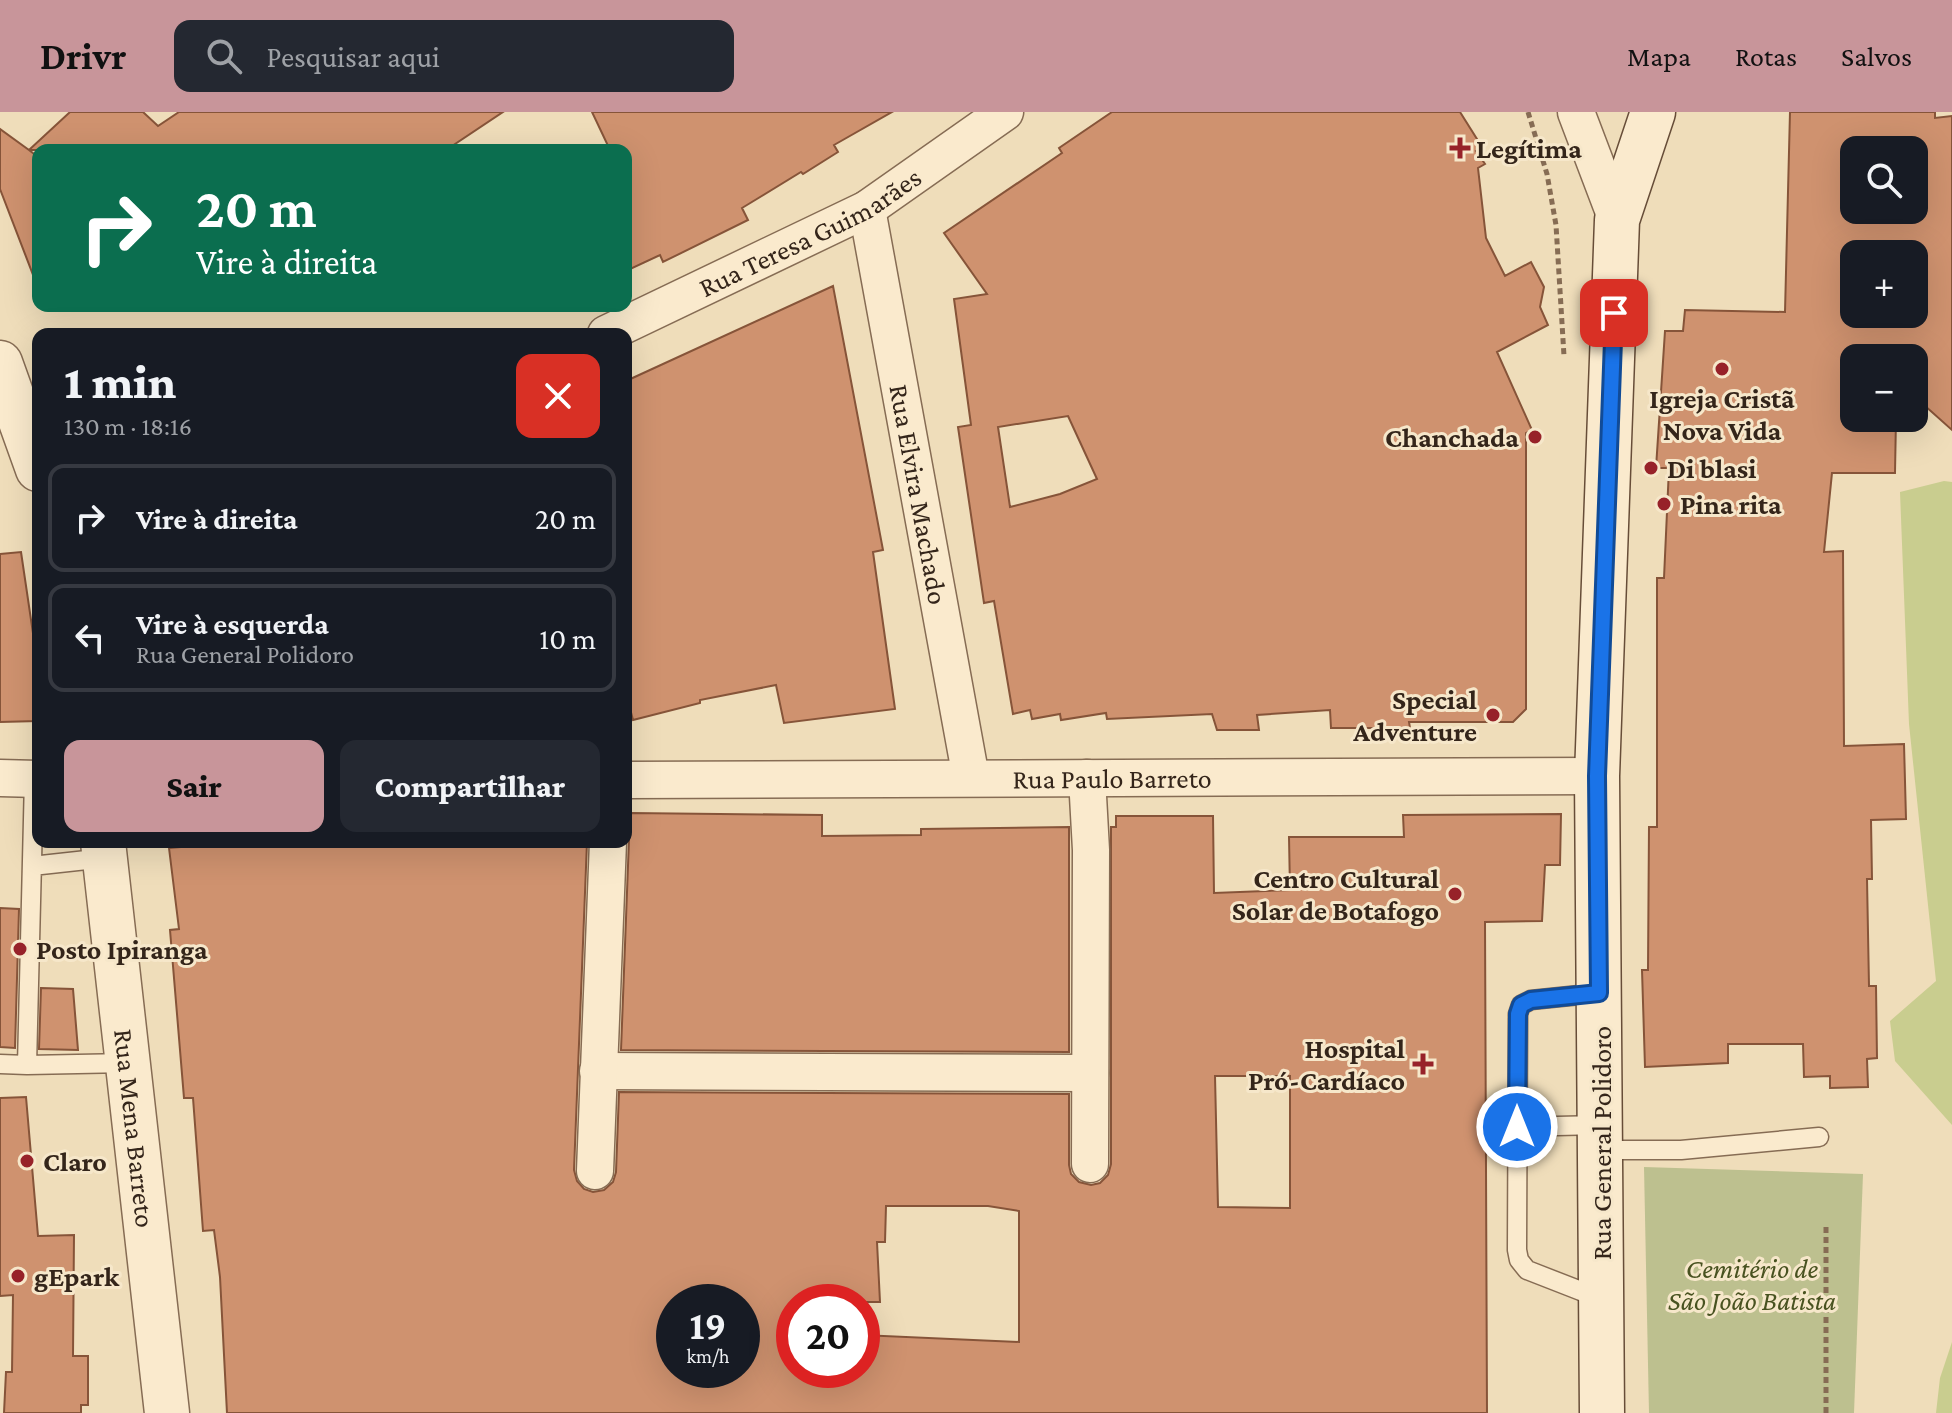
<!DOCTYPE html>
<html lang="pt">
<meta charset="utf-8">
<style>
:root{--surface:#171b24;--page:#242831;--text:#f1f3f6;--muted:#9ea1a6;--line:#363941;--accent:#c8959a}
body{margin:0;font-family:"Crimson Pro",serif;background:var(--page);color:var(--text);height:100vh;display:flex;flex-direction:column;font-size:30px;white-space:nowrap}
*{box-sizing:border-box;margin:0}
p{font-size:26px;color:var(--muted)}
.icon{flex:none;width:44px;height:44px;fill:none;stroke:currentColor;stroke-width:2;stroke-linecap:round;stroke-linejoin:round}
.map{position:relative;flex:1;overflow:hidden}
.details{position:absolute;left:32px;top:216px;width:600px;height:520px;display:flex;flex-direction:column;background:var(--surface);border-radius:16px;box-shadow:0 8px 32px #0002}
.details>*{flex:none}
.top-card{position:absolute;left:32px;top:32px;width:600px;height:168px;border-radius:16px;box-shadow:0 8px 32px #0002;background:#0b6e4f;color:#fff;overflow:hidden}
.controls{position:absolute;left:1840px;top:24px;display:grid;gap:16px}
.controls a{display:grid;place-items:center;width:88px;height:88px;border-radius:16px;background:var(--surface);box-shadow:0 8px 32px #0002;font-size:40px}
.speed{position:absolute;left:656px;top:1172px;display:flex;gap:16px;font-size:40px;font-weight:700;text-align:center}
.speed>*{display:grid;place-content:center;width:104px;height:104px;border-radius:50%;background:var(--surface);box-shadow:0 8px 32px #0002;line-height:1}
.speed small{font-size:20px;font-weight:400}
.speed .limit{border:12px solid #d22;background:#fff;color:#111}
.pin{position:absolute;display:grid;place-items:center;width:68px;height:68px;color:#fff;margin:-34px;border-radius:16px;box-shadow:0 4px 12px #0006}
.me{position:absolute;width:88px;margin:-44px;rotate:0deg;stroke-linejoin:round;filter:drop-shadow(0 0 6px #0008)}
.turn{display:flex;align-items:center;gap:28px;height:168px;padding:0 32px;font-size:36px}
.turn .icon{width:104px;height:104px;stroke-width:2.5}
.turn b{display:block;font-size:56px;line-height:68px}
.round{display:grid;place-items:center;flex:none;width:84px;height:84px;border-radius:16px;background:var(--page)}
.summary{display:flex;align-items:center;justify-content:space-between;height:136px;padding:0 32px}
h1{font-size:48px;font-weight:800;line-height:60px}
.primary-button{display:flex;gap:16px;margin-top:auto;padding:16px 32px}
.primary-button a{flex:1;height:92px;border-radius:16px;background:var(--accent);color:#111;font-size:32px;font-weight:800;line-height:92px;text-align:center}
.primary-button a+a{background:var(--page);color:var(--text)}
ul{padding:0;list-style:none}
li{display:flex;align-items:center;gap:24px;height:108px;margin:0 16px 12px;padding:0 16px;border:4px solid var(--line);border-radius:16px}
li div{flex:1}
li b{display:block;font-size:30px}
li em{font-style:normal}
header{display:flex;align-items:center;gap:48px;box-sizing:border-box;height:112px;padding:0 40px;background:var(--accent);color:#111}
header strong{font-size:38px}
nav{display:flex;gap:44px;margin-inline-start:auto;font-size:28px}
.search{width:560px;height:72px;background:var(--page);display:flex;align-items:center;gap:20px;box-sizing:border-box;padding:0 28px;border-radius:16px;color:var(--muted);font-size:30px}
.map>svg:first-child{display:block}
</style>
<header>
<strong>Drivr</strong>
<div class="search"><svg class="icon" aria-label="search" viewBox="0 0 24 24"><circle cx="10" cy="10" r="6"/><path d="M15 15l6 6"/></svg>Pesquisar aqui</div>
<nav><a>Mapa</a><a>Rotas</a><a>Salvos</a></nav>
</header>
<div class="map">
<svg width="1952" height="1301" viewBox="0 0 1952 1301">
<rect width="100%" height="100%" fill="#efddba"/>
<path fill="#c9cd8f" d="M 1944,369 L 1952,370 L 1952,1013 L 1895,949 L 1890,909 L 1936,869 L 1909,612 L 1900,380 Z
M 1952,1230 L 1952,1301 L 1936,1301 L 1940,1266 Z"/>
<path fill="#bdc08f" d="M 1644,1055 L 1863,1062 L 1854,1301 L 1649,1301 Z"/>
<path fill="#cf926f" stroke="#865439" stroke-width="2" fill-rule="evenodd" d="M 70,0 L 143,0 L 158,14 L 179,0 L 503,0 L 446,38 L 29,38 L 38,45 L 38,168 L 35,168 L 0,77 L 0,17 L 29,38 Z
M 592,0 L 892,0 L 834,33 L 838,40 L 803,62 L 801,60 L 742,96 L 748,108 L 663,150 L 660,143 L 626,159 L 626,38 L 610,38 Z
M 1112,0 L 1460,0 L 1482,35 L 1476,39 L 1485,52 L 1478,56 L 1486,126 L 1505,164 L 1531,150 L 1544,175 L 1540,195 L 1548,213 L 1497,240 L 1532,318 L 1526,321 L 1526,597 L 1513,610 L 1409,610 L 1410,616 L 1331,616 L 1330,598 L 1257,603 L 1259,618 L 1217,618 L 1212,602 L 1107,607 L 1106,601 L 1061,608 L 1060,602 L 1032,607 L 1030,598 L 1013,602 L 994,489 L 984,491 L 958,315 L 971,313 L 954,187 L 987,182 L 944,121 L 1062,41 L 1059,36 ZM 1068,304 L 1097,367 L 1060,382 L 1010,395 L 998,315 Z
M 1790,0 L 1935,0 L 1935,6 L 1952,4 L 1952,318 L 1914,284 L 1914,246 L 1854,246 L 1854,306 L 1896,306 L 1895,361 L 1832,361 L 1824,440 L 1843,439 L 1844,634 L 1904,632 L 1906,707 L 1871,708 L 1872,767 L 1867,767 L 1869,874 L 1876,874 L 1877,946 L 1867,947 L 1868,975 L 1830,976 L 1830,964 L 1804,965 L 1803,932 L 1728,932 L 1728,951 L 1645,955 L 1642,858 L 1648,858 L 1649,715 L 1657,715 L 1657,466 L 1664,466 L 1669,356 L 1656,356 L 1665,219 L 1683,219 L 1685,198 L 1785,200 ZM 1854,38 L 1914,38 L 1914,98 L 1854,98 ZM 1854,142 L 1914,142 L 1914,202 L 1854,202 Z
M 833,174 L 883,438 L 873,440 L 895,597 L 784,611 L 776,573 L 700,588 L 700,591 L 633,608 L 626,581 L 626,269 Z
M 21,440 L 38,555 L 38,609 L 0,610 L 0,442 Z
M 630,701 L 822,703 L 822,724 L 921,723 L 921,717 L 1069,715 L 1069,940 L 621,938 Z
M 1561,702 L 1560,753 L 1545,753 L 1542,809 L 1485,810 L 1487,1301 L 227,1301 L 220,1165 L 214,1118 L 203,1119 L 193,986 L 184,986 L 170,818 L 179,817 L 169,736 L 192,734 L 192,730 L 587,730 L 574,1058 L 577,1069 L 584,1077 L 593,1080 L 604,1078 L 613,1070 L 616,1060 L 619,980 L 1069,982 L 1069,1053 L 1071,1062 L 1079,1070 L 1091,1073 L 1100,1071 L 1108,1063 L 1111,1052 L 1111,715 L 1116,715 L 1116,704 L 1213,704 L 1214,781 L 1290,778 L 1289,725 L 1404,725 L 1403,703 ZM 1215,964 L 1290,964 L 1290,1096 L 1218,1095 ZM 886,1094 L 988,1094 L 1019,1099 L 1019,1230 L 862,1223 L 862,1258 L 794,1258 L 794,1190 L 880,1190 L 877,1130 L 885,1130 ZM 674,1190 L 742,1190 L 742,1258 L 674,1258 Z
M 0,796 L 19,797 L 15,936 L 0,935 Z
M 41,876 L 73,877 L 78,938 L 39,937 Z
M 26,985 L 38,1124 L 74,1123 L 73,1244 L 88,1244 L 88,1293 L 81,1293 L 81,1301 L 4,1301 L 6,1260 L 12,1260 L 13,1183 L 0,1184 L 0,986 Z"/>
<g fill="none" stroke-linecap="round" stroke-linejoin="round">
<g stroke="#866c54" stroke-width="21">
<path id="service" d="M 34,667 L 27,953 L 128,951
M 32,754 L 105,746
M 1599,881 L 1531,888 L 1521,893 L 1518,902 L 1517,1138 L 1519,1148 L 1527,1158 L 1599,1186
M 0,952 L 27,953
M 1517,1015 L 1601,1013
M 1601,1038 L 1681,1038 L 1819,1025"/>
</g>
<g stroke="#866c54" stroke-width="39">
<g id="minor">
<path d="M 1576,0 L 1617,108"/>
<path id="s1" d="M 867,97 L 971,666"/>
<path id="s2" d="M 606,222 L 867,97 L 1005,0"/>
<path d="M 0,666 L 38,667"/>
<path d="M 1087,666 L 1091,738 L 1090,1052"/>
<path id="s3" d="M 626,668 L 1597,664"/>
<path d="M 598,959 L 1090,961"/>
<path d="M 595,1059 L 608,730"/>
</g>
</g>
<g stroke="#866c54" stroke-width="47">
<g id="tertiary">
<path d="M 0,251 L 38,357"/>
<path id="s4" d="M 103,730 L 167,1301"/>
</g>
</g>
<g stroke="#674d38" stroke-width="47">
<path id="secondary" d="M 1602,1301 L 1597,664 L 1617,108 L 1653,0"/>
</g>
<path stroke="#866c54" stroke-width="5" stroke-dasharray="6 4" stroke-linecap="butt" d="M 1528,0 L 1547,62 L 1556,113 L 1564,244
M 1826,1301 L 1826,1111"/>
<use href="#service" stroke="#faeacd" stroke-width="18"/>
<use href="#minor" stroke="#faeacd" stroke-width="36"/>
<use href="#tertiary" stroke="#faeacd" stroke-width="44"/>
<use href="#secondary" stroke="#faeacd" stroke-width="44"/>
</g>
<g fill="none" stroke-linecap="round" stroke-linejoin="round">
<g stroke="#114b97" stroke-width="20">
<path id="route" d="M 1517,1015 L 1518,902 L 1521,893 L 1531,888 L 1599,881 L 1597,664 L 1614,201"/>
</g>
<use href="#route" stroke="#1a73e8" stroke-width="14"/>
</g>
<g fill="#972229" stroke="#f6e7ca" stroke-width="3">
<path d="M1456 24h8v8h8v8h-8v8h-8v-8h-8v-8h8z"/>
<circle cx="1722" cy="257" r="8"/>
<circle cx="1535" cy="325" r="8"/>
<circle cx="1651" cy="356" r="8"/>
<circle cx="1664" cy="392" r="8"/>
<circle cx="1493" cy="603" r="8"/>
<circle cx="1455" cy="782" r="8"/>
<circle cx="20" cy="837" r="8"/>
<path d="M1419 940h8v8h8v8h-8v8h-8v-8h-8v-8h8z"/>
<circle cx="27" cy="1049" r="8"/>
<circle cx="18" cy="1164" r="8"/>
</g>
<g text-anchor="middle" dominant-baseline="central" stroke-width="6" stroke-linejoin="round" paint-order="stroke">
<g font-size="28" font-weight="bold" fill="#34251a" stroke="#f6e7ca" text-anchor="start">
<text x="1476" y="36">Legítima</text>
<text x="1722" y="286" text-anchor="middle">Igreja Cristã<tspan x="1722" dy="32">Nova Vida</tspan></text>
<text x="1519" y="325" text-anchor="end">Chanchada</text>
<text x="1667" y="356">Di blasi</text>
<text x="1680" y="392">Pina rita</text>
<text x="1477" y="587" text-anchor="end">Special<tspan x="1477" dy="32">Adventure</tspan></text>
<text x="1439" y="766" text-anchor="end">Centro Cultural<tspan x="1439" dy="32">Solar de Botafogo</tspan></text>
<text x="36" y="837">Posto Ipiranga</text>
<text x="1405" y="936" text-anchor="end">Hospital<tspan x="1405" dy="32">Pró-Cardíaco</tspan></text>
<text x="43" y="1049">Claro</text>
<text x="34" y="1164">gEpark</text>
</g>
<g font-size="28" fill="#34251a" stroke="#f6e7ca">
<text stroke="none"><textPath href="#s2" startOffset="228">Rua Teresa Guimarães</textPath></text>
<text stroke="none"><textPath href="#s1" startOffset="290">Rua Elvira Machado</textPath></text>
<text stroke="none"><textPath href="#s3" startOffset="486">Rua Paulo Barreto</textPath></text>
<text stroke="none"><textPath href="#s4" startOffset="288">Rua Mena Barreto</textPath></text>
<text transform="translate(1601 1031) rotate(-90)">Rua General Polidoro</text>
</g>
<g font-size="28" font-style="italic" fill="#485220" stroke="#f6e7ca">
<text x="1752" y="1156">Cemitério de<tspan x="1752" dy="32">São João Batista</tspan></text>
</g>
</g>
</svg>
<div class="controls">
<a><svg class="icon" aria-label="search" viewBox="0 0 24 24"><circle cx="10" cy="10" r="6"/><path d="M15 15l6 6"/></svg></a>
<a>+</a>
<a>−</a>
</div>
<div class="speed"><div>19<small>km/h</small></div><div class="limit">20</div></div>
<div class="pin" style="left:1614px;top:201px;background:#d93025"><svg class="icon" aria-label="arrive" viewBox="0 0 24 24"><path d="M6 21V4h12l-3 4 3 4H6"/></svg></div>
<svg class="me" style="left:1517px;top:1015px" viewBox="-20 -20 40 40"><circle r="17" fill="#1a73e8" stroke="#fff" stroke-width="3"/><path d="M0-11L8 9 0 5-8 9z" fill="#fff"/></svg>
<div class="top-card">
<div class="turn"><svg class="icon" aria-label="right" viewBox="0 0 24 24"><path d="M7 20v-9h11M14 6l5 5-5 5"/></svg><div><b>20 m</b>Vire à direita</div></div>
</div>
<section class="details">
<div class="summary"><div><h1>1 min</h1><p>130 m · 18:16</p></div><a class="round" style="background:#d93025;color:#fff"><svg class="icon" aria-label="close" viewBox="0 0 24 24"><path d="M6 6l12 12M18 6L6 18"/></svg></a></div>
<ul>
<li><svg class="icon" aria-label="right" viewBox="0 0 24 24"><path d="M7 20v-9h11M14 6l5 5-5 5"/></svg><div><b>Vire à direita</b></div><em>20 m</em></li>
<li><svg class="icon" aria-label="left" viewBox="0 0 24 24"><path d="M17 20v-9H6M10 6l-5 5 5 5"/></svg><div><b>Vire à esquerda</b><p>Rua General Polidoro</p></div><em>10 m</em></li>
</ul>
<div class="primary-button"><a>Sair</a><a>Compartilhar</a></div>
</section>
</div>
